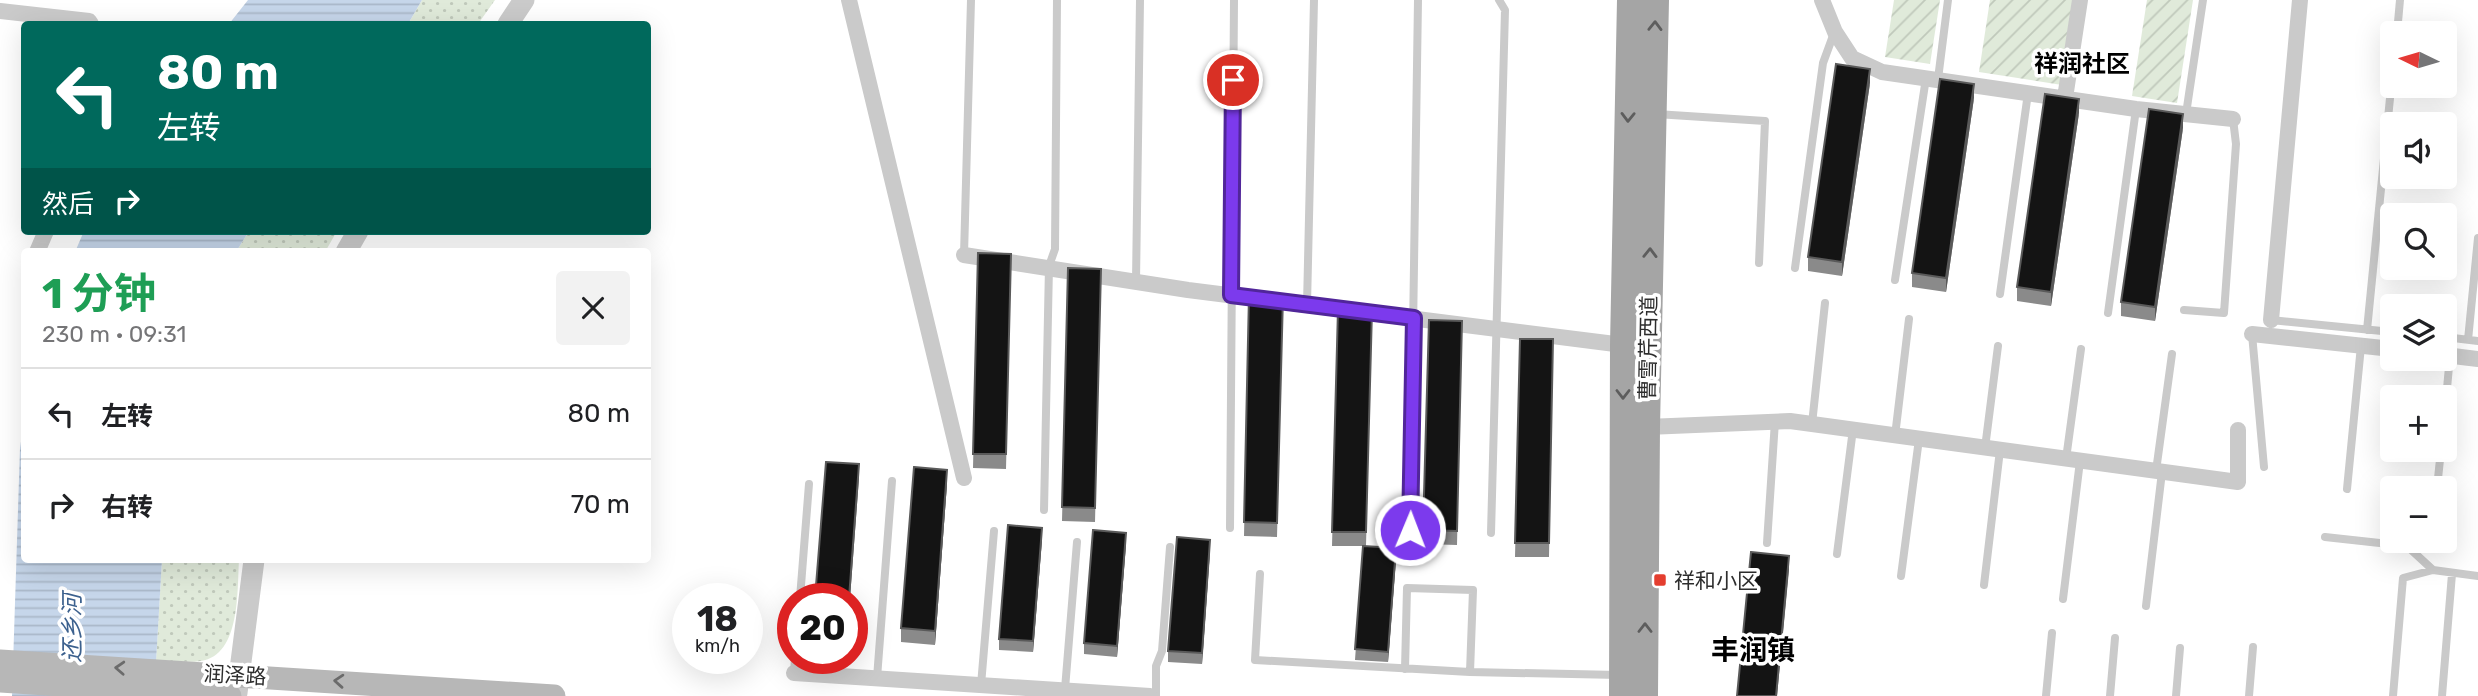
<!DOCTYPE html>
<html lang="zh">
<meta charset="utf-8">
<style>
:root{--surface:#fff;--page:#f2f2f2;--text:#202124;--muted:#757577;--line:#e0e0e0}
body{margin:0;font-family:Rubik,"Noto Sans SC",sans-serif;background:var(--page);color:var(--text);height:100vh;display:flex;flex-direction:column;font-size:26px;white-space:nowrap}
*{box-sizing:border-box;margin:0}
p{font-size:23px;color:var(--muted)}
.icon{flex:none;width:38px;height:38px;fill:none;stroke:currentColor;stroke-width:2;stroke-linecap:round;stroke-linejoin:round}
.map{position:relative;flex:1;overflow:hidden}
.panel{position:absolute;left:21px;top:248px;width:630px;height:315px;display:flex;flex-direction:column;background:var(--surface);border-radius:7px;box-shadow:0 7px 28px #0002}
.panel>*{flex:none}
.hud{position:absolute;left:21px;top:21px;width:630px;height:214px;border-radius:7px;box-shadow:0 7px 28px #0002;background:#00695c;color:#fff;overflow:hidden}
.needle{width:46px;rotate:275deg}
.controls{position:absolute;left:2380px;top:21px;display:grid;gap:14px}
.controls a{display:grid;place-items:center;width:77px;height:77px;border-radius:7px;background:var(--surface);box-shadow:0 7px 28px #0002;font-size:35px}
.speed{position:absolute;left:672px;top:583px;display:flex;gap:14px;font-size:35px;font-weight:700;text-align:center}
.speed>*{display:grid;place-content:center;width:91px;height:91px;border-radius:50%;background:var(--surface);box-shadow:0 7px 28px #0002;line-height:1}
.speed small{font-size:18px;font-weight:400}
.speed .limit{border:10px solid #d22;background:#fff;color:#111}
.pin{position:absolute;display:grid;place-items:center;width:60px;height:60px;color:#fff;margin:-30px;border:4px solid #fff;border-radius:50%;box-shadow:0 2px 7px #0007}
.me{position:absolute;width:77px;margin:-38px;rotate:1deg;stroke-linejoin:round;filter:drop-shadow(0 0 5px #0008)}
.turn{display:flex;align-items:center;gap:24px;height:147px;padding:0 21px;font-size:32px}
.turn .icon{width:91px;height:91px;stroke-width:2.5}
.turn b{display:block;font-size:49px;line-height:60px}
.then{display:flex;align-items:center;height:66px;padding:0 21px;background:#0003;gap:14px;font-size:26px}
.round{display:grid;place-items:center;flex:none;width:74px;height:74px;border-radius:7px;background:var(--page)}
.headline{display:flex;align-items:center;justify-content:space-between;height:119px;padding:0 21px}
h1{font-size:42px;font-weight:700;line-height:52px;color:#1e9e55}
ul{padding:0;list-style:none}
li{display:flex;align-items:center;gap:21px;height:91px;padding:0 21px;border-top:2px solid var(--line)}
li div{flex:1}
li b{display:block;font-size:26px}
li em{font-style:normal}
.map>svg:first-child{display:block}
</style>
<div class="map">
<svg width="2478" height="696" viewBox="0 0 2478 696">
<defs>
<pattern id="park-dots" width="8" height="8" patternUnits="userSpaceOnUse" patternTransform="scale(1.75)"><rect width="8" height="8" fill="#e0eada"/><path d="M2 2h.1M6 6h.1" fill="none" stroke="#c0c9bb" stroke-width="1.8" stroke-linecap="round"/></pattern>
<pattern id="garden-furrows" width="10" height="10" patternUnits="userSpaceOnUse" patternTransform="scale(1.75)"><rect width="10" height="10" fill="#e0eada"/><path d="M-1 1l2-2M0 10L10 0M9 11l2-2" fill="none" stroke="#c0c9bb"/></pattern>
<pattern id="water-rules" width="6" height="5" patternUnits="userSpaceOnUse" patternTransform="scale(1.75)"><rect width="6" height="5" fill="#c6d6ea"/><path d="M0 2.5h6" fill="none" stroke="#aab8c9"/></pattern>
</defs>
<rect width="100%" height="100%" fill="#fff"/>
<path fill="url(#park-dots)" d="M 422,0 L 495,0 L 478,24 L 408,24 Z
M 249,231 L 337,231 L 325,252 L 236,252 Z
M 162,560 L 239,560 C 237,590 241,655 201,661 C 187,663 170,661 156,660 Z"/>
<path fill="url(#garden-furrows)" d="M 1894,0 L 1940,0 L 1930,64 L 1885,57 Z
M 1990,0 L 2075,0 L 2062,85 L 1979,72 Z
M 2147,0 L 2193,0 L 2177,103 L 2132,96 Z"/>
<path fill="url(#water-rules)" d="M 248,0 L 422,0 L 408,24 L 229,24 Z
M 84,231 L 249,231 L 236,252 L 75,252 Z
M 24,423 L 24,560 L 162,560 L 154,696 L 12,696 L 20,448 Z"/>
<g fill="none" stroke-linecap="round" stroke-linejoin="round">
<path stroke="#cacaca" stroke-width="8" d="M 2397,33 L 2400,0
M 1938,79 L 1948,0
M 1656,114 L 1765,121 L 1759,263
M 2186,114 L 2203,0
M 964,255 L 971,0
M 1795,268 L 1823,63 L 1834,33
M 1895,280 L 1926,78
M 1136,281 L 1140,0
M 2000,294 L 2028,93
M 1307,305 L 1314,0
M 2184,310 L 2224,313 L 2236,144 L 2233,119
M 2108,313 L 2136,109
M 2271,320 L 2392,332
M 2367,330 L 2392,78
M 2252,334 L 2264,467
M 2445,337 L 2478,341
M 2468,340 L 2478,238
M 2445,410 L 2450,356
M 1812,424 L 1825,303
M 1895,436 L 1909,319
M 1985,448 L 1998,346
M 2066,459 L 2081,349
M 2156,471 L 2172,354
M 2437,488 L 2441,450
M 2347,489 L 2361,346
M 1044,510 L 1049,266 L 1055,249 L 1057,0
M 1230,528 L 1234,0
M 1410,530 L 1418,0
M 1491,533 L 1505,10 L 1499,0
M 2325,537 L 2407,546 L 2433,570 L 2478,576
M 1767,543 L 1775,421
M 1837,554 L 1853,429
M 1260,574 L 1255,660 L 1470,672 L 1619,675
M 1901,576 L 1919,439
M 1984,585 L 2000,450
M 800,598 L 809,484
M 2063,599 L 2080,461
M 2146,606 L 2162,472
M 1405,669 L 1407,588 L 1473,590 L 1470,672
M 794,673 L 795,658
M 877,678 L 892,481
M 981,685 L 994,531
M 1065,689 L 1077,542
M 1156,696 L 1156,666 L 1162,651 L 1170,547
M 2046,696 L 2052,633
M 2110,696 L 2115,638
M 2176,696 L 2180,648
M 2249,696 L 2253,647
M 2393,696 L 2403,578 L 2433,570
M 2442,696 L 2452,574"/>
<path stroke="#cacaca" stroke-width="16" d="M 849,0 L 964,478
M 1822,0 L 1835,32 L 1852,58 L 1882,72 L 2136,109 L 2233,119
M 0,11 L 89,21 L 91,24
M 2065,98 L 2080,0
M 37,252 L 46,231
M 964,255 L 1188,290 L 1623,345
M 2271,320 L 2300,0
M 2252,334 L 2392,349
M 2445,355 L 2478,359
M 1647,427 L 1790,421 L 2238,482 L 2238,430
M 794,673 L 1150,696"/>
<path stroke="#cacaca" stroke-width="21" d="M 508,24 L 524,0
M 346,252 L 358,231
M 237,693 L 254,560"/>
<path stroke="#b7b7b7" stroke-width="23" d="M 0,661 L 554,696
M 0,681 L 230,696"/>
<path stroke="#a5a5a5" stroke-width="26" d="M 1622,696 L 1623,345 L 1630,0
M 1645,696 L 1647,427 L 1656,0"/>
</g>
<path fill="#8a8a8a" d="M 1870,83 L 1842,276 L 1808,271 L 1808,257 Z
M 1974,98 L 1946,292 L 1912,287 L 1912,273 Z
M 2079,113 L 2051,306 L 2017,301 L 2017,287 Z
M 2183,128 L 2155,321 L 2121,316 L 2121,302 Z
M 978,253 L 1011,254 L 1006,469 L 973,468 Z
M 1068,268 L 1101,269 L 1095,522 L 1062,521 Z
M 1249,295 L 1283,296 L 1277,537 L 1244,536 Z
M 1338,309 L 1372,310 L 1366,546 L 1396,559 L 1388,662 L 1355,660 L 1363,546 L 1332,546 Z
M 1429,320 L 1462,321 L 1457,545 L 1423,544 Z
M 1520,339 L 1553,339 L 1549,557 L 1515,557 Z
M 947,484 L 935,645 L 901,642 L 901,628 Z
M 1042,539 L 1033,652 L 999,650 L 999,639 Z
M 1126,544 L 1117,657 L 1084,654 L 1084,643 Z
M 1210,551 L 1202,664 L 1168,662 L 1168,651 Z"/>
<path fill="#5a5a5a" d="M 1870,69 L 1870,83 L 1842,276 L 1842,262 Z
M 1974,84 L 1974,98 L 1946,292 L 1946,278 Z
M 2079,99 L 2079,113 L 2051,306 L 2051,292 Z
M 2183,114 L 2183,128 L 2155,321 L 2155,307 Z
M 859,464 L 859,478 L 850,598 L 849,598 Z
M 947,470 L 947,484 L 935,645 L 935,631 Z
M 1042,528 L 1042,539 L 1033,652 L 1033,641 Z
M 1126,533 L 1126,544 L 1117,657 L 1117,646 Z
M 1210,540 L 1210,551 L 1202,664 L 1202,653 Z
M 1396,548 L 1396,559 L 1388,662 L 1388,652 Z
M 1789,556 L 1789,570 L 1777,696 L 1776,696 Z"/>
<path fill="#141414" stroke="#5a5a5a" stroke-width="2" d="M 1836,64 L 1870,69 L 1842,262 L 1808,257 Z
M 1940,79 L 1974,84 L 1946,278 L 1912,273 Z
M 2045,94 L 2079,99 L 2051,292 L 2017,287 Z
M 2149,109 L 2183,114 L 2155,307 L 2121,302 Z
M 978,253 L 1011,254 L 1006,454 L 973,454 Z
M 1068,268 L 1101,269 L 1095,508 L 1062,507 Z
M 1249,295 L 1283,296 L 1277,523 L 1244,522 Z
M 1338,309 L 1372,310 L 1366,532 L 1332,532 Z
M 1429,320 L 1462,321 L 1457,531 L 1423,530 Z
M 1520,339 L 1553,339 L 1549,543 L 1515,543 Z
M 826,462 L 859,464 L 849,598 L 815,598 Z
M 914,467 L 947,470 L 935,631 L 901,628 Z
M 1008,525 L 1042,528 L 1033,641 L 999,639 Z
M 1093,530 L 1126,533 L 1117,646 L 1084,643 Z
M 1177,537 L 1210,540 L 1202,653 L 1168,651 Z
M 1363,546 L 1396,548 L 1388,652 L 1355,649 Z
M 1751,552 L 1789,556 L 1776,696 L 1737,696 Z"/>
<defs><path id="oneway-chevron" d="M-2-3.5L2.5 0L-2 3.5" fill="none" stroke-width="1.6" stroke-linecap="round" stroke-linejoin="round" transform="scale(1.75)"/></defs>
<g stroke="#5d5d5d">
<use href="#oneway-chevron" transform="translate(1655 26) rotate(-89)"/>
<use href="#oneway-chevron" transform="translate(1628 117) rotate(91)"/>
<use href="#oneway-chevron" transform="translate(1650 253) rotate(-89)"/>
<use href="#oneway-chevron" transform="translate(1623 394) rotate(90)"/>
<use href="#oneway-chevron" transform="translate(1645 628) rotate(-90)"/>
</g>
<g stroke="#6b6b6b">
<use href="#oneway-chevron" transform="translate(120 668) rotate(-177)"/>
<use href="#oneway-chevron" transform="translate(339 681) rotate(-176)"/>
</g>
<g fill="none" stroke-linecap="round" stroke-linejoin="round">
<g stroke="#51269a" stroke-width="18">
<path id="route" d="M 1233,80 L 1231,295 L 1414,318 L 1410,530"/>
</g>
<use href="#route" stroke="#7c3aed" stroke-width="12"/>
</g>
<rect fill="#e43e2f" stroke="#fff" stroke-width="2.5" x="1653" y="573" width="14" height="14" rx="3.5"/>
<g text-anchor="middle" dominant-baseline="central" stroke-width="7" stroke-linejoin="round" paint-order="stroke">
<g font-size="21" fill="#2d2d2d" stroke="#fff">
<text transform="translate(1648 348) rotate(-89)">曹雪芹西道</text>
<text transform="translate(235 675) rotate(3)">润泽路</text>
</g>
<g font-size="21" fill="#2d2d2d" stroke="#fff" text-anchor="start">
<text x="1674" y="580">祥和小区</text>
</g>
<g font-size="23" font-style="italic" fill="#3c618e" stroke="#fff">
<text transform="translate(72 628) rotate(-90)">还乡河</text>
</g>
<g font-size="24" font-weight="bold" fill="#000" stroke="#fff">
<text x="2082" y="64">祥润社区</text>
</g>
<g font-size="28" font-weight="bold" fill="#000" stroke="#fff">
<text x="1753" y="650">丰润镇</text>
</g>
</g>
</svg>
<div class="controls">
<a><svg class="needle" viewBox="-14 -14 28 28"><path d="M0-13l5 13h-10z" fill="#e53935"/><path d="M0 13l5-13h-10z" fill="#757577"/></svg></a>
<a><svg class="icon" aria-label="sound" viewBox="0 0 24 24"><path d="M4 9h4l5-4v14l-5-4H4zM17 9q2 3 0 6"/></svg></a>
<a><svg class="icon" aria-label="search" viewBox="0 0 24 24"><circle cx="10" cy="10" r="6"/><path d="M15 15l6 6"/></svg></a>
<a><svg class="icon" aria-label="layers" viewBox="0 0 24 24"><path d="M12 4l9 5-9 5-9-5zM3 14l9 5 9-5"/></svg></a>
<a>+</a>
<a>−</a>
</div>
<div class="speed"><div>18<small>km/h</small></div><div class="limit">20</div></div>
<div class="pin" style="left:1233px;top:80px;background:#d93025"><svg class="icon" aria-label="arrive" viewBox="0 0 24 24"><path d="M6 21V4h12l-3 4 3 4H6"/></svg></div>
<svg class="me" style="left:1410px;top:530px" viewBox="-20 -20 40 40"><circle r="17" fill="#7c3aed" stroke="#fff" stroke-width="3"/><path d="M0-11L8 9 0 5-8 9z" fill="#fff"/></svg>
<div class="hud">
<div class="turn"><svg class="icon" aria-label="left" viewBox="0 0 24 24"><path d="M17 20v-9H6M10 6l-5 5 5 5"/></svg><div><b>80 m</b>左转</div></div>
<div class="then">然后<svg class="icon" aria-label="right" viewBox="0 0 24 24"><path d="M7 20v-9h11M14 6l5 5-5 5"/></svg></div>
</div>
<section class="panel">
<div class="headline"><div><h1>1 分钟</h1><p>230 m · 09:31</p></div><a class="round"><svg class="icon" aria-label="close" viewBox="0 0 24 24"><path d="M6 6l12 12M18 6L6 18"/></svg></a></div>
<ul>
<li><svg class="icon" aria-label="left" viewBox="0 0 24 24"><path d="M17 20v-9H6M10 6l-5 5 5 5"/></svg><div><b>左转</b></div><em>80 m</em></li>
<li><svg class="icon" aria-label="right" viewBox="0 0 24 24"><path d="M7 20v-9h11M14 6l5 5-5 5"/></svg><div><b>右转</b></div><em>70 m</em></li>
</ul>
</section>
</div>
